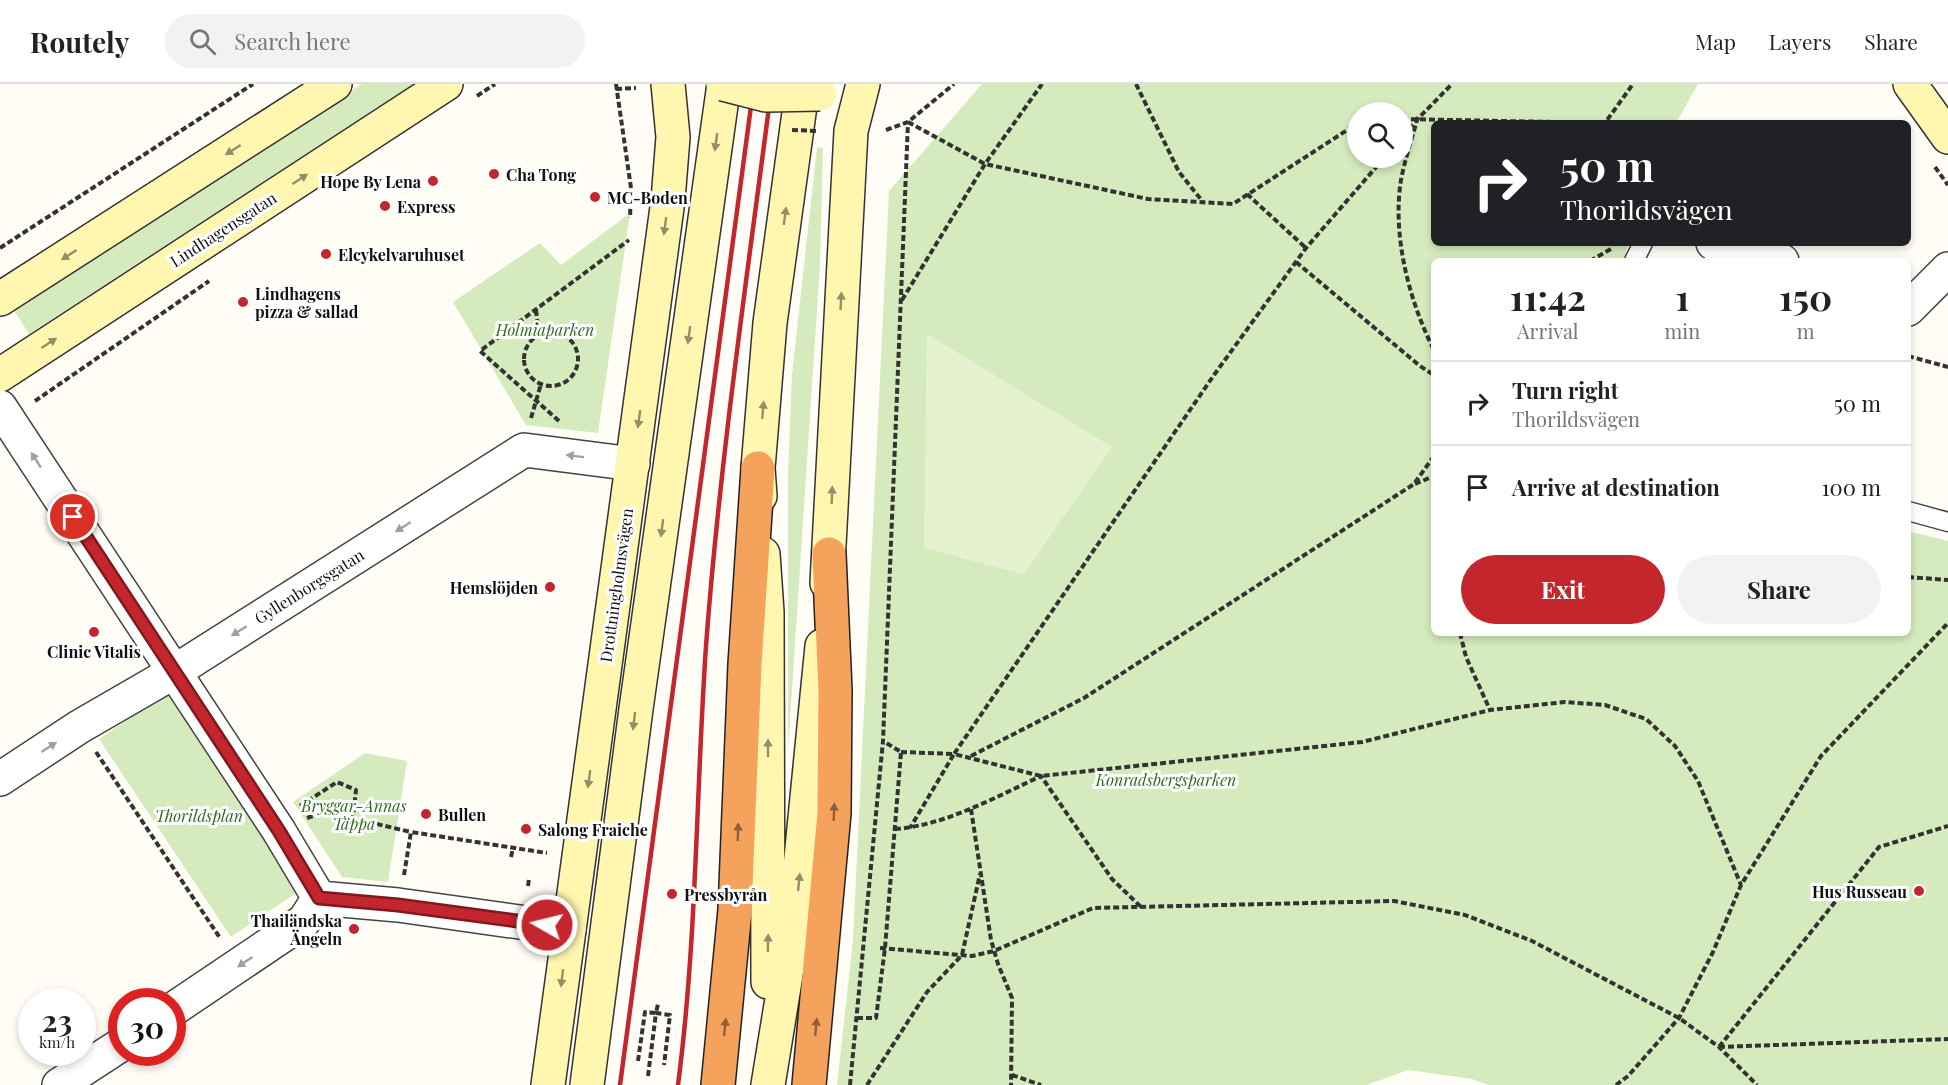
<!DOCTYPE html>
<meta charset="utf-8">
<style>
:root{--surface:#fff;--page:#f2f2f2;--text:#222;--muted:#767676;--line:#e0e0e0;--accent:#c4262e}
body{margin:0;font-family:"Playfair Display",serif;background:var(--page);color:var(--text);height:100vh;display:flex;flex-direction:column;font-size:22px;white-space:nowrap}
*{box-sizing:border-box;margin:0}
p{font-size:20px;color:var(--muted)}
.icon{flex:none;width:33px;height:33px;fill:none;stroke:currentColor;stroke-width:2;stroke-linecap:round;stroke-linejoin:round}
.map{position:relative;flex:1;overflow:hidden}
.side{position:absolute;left:1431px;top:174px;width:480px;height:378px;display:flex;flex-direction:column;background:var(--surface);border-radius:9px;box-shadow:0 3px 9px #0003}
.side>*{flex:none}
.top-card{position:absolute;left:1431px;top:36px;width:480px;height:126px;border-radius:9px;box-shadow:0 3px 9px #0003;background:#202124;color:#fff;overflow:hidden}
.tools{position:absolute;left:1347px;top:18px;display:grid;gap:12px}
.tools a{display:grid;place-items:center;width:66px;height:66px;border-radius:50%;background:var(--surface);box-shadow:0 3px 9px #0003;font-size:30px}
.speed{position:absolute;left:18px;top:904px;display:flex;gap:12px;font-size:30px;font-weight:700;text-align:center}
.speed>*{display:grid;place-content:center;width:78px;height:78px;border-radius:50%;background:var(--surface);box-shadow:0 3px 9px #0003;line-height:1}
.speed small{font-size:15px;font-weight:400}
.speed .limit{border:9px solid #d22;background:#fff;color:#111}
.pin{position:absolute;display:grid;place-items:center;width:51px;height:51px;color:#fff;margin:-26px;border:3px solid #fff;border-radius:50%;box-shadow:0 2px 6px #0007}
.me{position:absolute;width:66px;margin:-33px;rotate:278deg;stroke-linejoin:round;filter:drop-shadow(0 0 4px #0008)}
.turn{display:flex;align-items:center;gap:21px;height:126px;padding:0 30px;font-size:27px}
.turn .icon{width:78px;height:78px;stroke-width:2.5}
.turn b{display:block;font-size:42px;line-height:51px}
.eta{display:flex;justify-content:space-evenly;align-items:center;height:102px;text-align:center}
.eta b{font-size:36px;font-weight:700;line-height:42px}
.button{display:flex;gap:12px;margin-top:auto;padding:12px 30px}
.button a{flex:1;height:69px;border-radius:36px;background:var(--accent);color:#fff;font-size:24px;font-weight:700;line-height:69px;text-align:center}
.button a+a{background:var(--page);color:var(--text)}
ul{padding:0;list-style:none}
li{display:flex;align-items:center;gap:18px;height:84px;padding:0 30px;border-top:2px solid var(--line)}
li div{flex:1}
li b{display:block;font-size:22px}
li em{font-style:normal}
header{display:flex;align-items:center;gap:36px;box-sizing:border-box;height:84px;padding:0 30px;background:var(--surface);border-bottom:2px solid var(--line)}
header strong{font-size:28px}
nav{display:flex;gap:33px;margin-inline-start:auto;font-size:21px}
.search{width:420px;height:54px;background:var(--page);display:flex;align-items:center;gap:15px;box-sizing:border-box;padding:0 21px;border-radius:33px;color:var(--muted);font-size:22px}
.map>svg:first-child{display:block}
</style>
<header>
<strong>Routely</strong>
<div class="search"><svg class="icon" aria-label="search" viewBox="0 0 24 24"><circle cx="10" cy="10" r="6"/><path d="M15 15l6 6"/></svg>Search here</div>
<nav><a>Map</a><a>Layers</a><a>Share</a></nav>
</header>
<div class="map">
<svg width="1948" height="1001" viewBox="0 0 1948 1001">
<rect width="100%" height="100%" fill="#fffdf5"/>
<path fill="#d5ebbd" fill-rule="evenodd" d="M 362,0 L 413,0 L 29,250 L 14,226 Z
M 982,0 L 1698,0 L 1676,39 L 1434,39 L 1434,159 L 1629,159 L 1623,177 L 1434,177 L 1434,549 L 1908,549 L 1908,447 L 1948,457 L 1948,1001 L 1488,1001 L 1472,995 L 1408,986 L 1367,1001 L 837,1001 L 853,856 L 889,107 ZM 1358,28 L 1402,28 L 1402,74 L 1358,74 Z
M 817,63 L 823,64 L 820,180 L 788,666 L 788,390 L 792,291 Z
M 630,129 L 598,349 L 526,341 L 453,218 L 540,159 L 561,181 Z
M 167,609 L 299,807 L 231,853 L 99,655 Z
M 365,669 L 407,677 L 388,798 L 342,793 L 293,718 Z"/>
<path fill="#e6f2cf" d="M 927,250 L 1112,363 L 1024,490 L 924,464 Z"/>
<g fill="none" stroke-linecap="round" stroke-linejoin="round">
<g stroke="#444" stroke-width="21">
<path id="lane" d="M 1634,177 L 1643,159
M 1908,427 L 1948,438"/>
</g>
<g stroke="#444" stroke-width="36">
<path id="street" d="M 1713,159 L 1782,177
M 1908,225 L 1948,185
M 0,323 L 279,747 L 319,814 L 398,821 L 569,845
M 0,695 L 79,643 L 174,588 L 524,366 L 633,380
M 172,926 L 304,837 L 319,814
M 59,1001 L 122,960"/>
</g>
<g stroke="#333" stroke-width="36">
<path id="secondary" d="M 1910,0 L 1948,53
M 0,215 L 335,0
M 0,291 L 446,0
M 760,412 L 758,384 L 770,239 L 803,0
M 763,470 L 767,528 L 768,898
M 827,499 L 851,47 L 863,0
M 548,1001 L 668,116 L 673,53 L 668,0
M 587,1001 L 636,625 L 724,0
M 768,1001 L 795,835 L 822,562"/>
</g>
<g stroke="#222" stroke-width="36">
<path id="highway" d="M 718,1001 L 735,826 L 745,580 L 758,384
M 809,1001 L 834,729 L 835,606 L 829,470"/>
</g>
<path stroke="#333" stroke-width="4" stroke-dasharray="6 3" stroke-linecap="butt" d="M 616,0 L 631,104 L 630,134
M 1136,0 L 1179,88 L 1203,118
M 616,5 L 636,4
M 477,12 L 495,0
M 1418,33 C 1412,54 1405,75 1401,96 C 1392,151 1409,217 1434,266
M 1402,35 L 1605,39 L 1633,0
M 908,38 L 985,80 L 1148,115 L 1233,120 L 1358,39
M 886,46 L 908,38 L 954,0
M 1402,51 L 1452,0
M 1384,74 L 1306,164 L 1214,291 L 954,670 L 1041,692 L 1362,658 L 1490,626 L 1565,618 L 1605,621 L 1646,635 L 1675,662 L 1698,697 L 1741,801
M 1935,83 L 1948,101
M 1247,110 L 1306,164
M 0,164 L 253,0
M 1590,177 L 1611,165
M 1296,178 L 1420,282 L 1434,291
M 902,216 L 985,80 L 1042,0
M 536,226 L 539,251
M524 275a27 27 0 1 1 54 0a27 27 0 1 1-54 0Z
M 1908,272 L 1948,283
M 35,317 L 209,197
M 531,334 L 541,300
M 559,337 L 480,267 L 629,156
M 1415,400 L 1434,392
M 1908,493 L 1948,496
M 1460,549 L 1466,573 L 1490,626
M 96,668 L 220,854
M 901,668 L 954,670 L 910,744
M 971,672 L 1084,614 L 1414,400 L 1434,372
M 300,722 L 337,698 L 356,706 L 353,734
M 971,725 L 991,856 L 998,880 L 1012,914 L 1011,1001
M 307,734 L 325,728 L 411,748
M 895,745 C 944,742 998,712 1041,692 L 1112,795 L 1142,824
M 511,773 L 513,764
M 404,791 L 411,748 L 547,769
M 528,802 L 529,795
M 880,864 L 972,872 L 994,867 L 1093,824 L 1394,817 L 1465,831 L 1532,857 L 1679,934 L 1719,963 L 1757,1001
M 857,934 L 876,934 L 885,864 L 901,668 L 883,657
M 1719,963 L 1879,763 L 1948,742
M 1719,963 L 1948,955
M 638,977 L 645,928 L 656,929 L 658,920
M 1012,991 L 1041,1001
M 648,992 L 656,929 L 670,931 L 664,981
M 850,1001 L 883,657 L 908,38
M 867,1001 L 927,908 L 962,871 L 980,790
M 1616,1001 L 1628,992 L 1679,934 L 1713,868 L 1741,801 L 1821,672 L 1948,539"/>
<use href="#lane" stroke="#fff" stroke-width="18"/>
<use href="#street" stroke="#fff" stroke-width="33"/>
<use href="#secondary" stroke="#fff6b0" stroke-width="33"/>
<use href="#highway" stroke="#f5a25d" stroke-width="33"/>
<path stroke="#c4262e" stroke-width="4.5" d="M 620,1001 L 754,0
M 678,1001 C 697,856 696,708 706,562 C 720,374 748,187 772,0"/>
<g stroke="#333" stroke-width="36" stroke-linecap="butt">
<path id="secondary-bridge" d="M 723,0 L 766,11 L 820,10"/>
</g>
<path stroke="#333" stroke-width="4" stroke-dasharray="6 3" stroke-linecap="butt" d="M 792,46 L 817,47"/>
<use href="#secondary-bridge" stroke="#fff6b0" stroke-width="33"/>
</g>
<defs><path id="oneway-solid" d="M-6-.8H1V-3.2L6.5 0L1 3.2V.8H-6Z" transform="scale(1.5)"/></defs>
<g fill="#948f68">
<use href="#oneway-solid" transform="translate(716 58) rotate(98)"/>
<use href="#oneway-solid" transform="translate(233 66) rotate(147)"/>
<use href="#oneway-solid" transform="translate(300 95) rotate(-33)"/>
<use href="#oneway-solid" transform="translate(785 132) rotate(-82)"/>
<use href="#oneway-solid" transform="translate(665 142) rotate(98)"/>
<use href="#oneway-solid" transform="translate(69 171) rotate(147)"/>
<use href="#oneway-solid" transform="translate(841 217) rotate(-87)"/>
<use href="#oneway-solid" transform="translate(689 251) rotate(98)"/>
<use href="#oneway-solid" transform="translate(49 259) rotate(-33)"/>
<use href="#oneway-solid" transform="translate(763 326) rotate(-85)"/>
<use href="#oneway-solid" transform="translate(639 335) rotate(98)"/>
<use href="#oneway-solid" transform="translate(832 411) rotate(-88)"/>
<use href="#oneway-solid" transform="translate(662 444) rotate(98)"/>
<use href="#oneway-solid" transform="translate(634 637) rotate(97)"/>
<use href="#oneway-solid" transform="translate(768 664) rotate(-90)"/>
<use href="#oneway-solid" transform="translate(589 695) rotate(98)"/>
<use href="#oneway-solid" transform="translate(799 798) rotate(-84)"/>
<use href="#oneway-solid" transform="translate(768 859) rotate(-89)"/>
<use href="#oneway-solid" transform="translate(562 894) rotate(97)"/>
</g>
<g fill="#a0a0a0">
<use href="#oneway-solid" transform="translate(575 372) rotate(-173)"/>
<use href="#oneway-solid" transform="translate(36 376) rotate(-123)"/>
<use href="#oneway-solid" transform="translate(403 443) rotate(148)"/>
<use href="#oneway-solid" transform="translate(239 547) rotate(148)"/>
<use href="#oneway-solid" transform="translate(49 663) rotate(-33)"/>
<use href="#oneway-solid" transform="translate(245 878) rotate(146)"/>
</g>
<g fill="#8e613b">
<use href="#oneway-solid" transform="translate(834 728) rotate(-88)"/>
<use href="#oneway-solid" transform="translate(738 748) rotate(-88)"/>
<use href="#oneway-solid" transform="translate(725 943) rotate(-84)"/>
<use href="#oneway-solid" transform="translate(816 943) rotate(-85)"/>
</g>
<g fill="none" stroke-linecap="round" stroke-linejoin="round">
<g stroke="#7f191e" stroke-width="15">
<path id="route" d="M 73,433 L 279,747 L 319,814 L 398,821 L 547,841"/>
</g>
<use href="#route" stroke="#c4262e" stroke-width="10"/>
</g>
<g fill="#c4262e" stroke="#fff" stroke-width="2">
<circle cx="494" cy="90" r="6"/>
<circle cx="433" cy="97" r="6"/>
<circle cx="595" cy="113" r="6"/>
<circle cx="385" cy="122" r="6"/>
<circle cx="326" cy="170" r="6"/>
<circle cx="243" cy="218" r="6"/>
<circle cx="550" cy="503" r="6"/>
<circle cx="94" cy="548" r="6"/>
<circle cx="426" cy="730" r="6"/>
<circle cx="526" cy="745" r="6"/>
<circle cx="1919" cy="807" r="6"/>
<circle cx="672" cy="810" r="6"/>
<circle cx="354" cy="845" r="6"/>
</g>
<g text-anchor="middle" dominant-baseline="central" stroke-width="6" stroke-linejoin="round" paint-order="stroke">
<g font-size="16" font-weight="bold" fill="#111" stroke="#fff" text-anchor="start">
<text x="506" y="90">Cha Tong</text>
<text x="421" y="97" text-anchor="end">Hope By Lena</text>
<text x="607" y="113">MC-Boden</text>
<text x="397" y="122">Express</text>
<text x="338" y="170">Elcykelvaruhuset</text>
<text x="255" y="209">Lindhagens<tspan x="255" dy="18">pizza &amp; sallad</tspan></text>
<text x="538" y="503" text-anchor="end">Hemslöjden</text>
<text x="94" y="567" text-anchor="middle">Clinic Vitalis</text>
<text x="438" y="730">Bullen</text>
<text x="538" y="745">Salong Fraiche</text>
<text x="1907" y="807" text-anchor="end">Hus Russeau</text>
<text x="684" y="810">Pressbyrån</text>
<text x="342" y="836" text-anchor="end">Thailändska<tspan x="342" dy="18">Ängeln</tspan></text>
</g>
<g font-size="16" fill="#111" stroke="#fff">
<text transform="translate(223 145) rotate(-33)">Lindhagensgatan</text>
<text transform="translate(616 501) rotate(-82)">Drottningholmsvägen</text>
<text transform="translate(309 502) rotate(-32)">Gyllenborgsgatan</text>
</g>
<g font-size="16" font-style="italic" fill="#2f6b1f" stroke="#fff">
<text x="545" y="245">Holmiaparken</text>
<text x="1166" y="695">Konradsbergsparken</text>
<text x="354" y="721">Bryggar-Annas<tspan x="354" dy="18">Täppa</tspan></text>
<text x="199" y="731">Thorildsplan</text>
</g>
</g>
</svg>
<div class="tools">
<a><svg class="icon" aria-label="search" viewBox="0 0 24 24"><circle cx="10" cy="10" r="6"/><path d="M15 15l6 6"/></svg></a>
</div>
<div class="speed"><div>23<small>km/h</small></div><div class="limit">30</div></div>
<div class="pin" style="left:73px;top:433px;background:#d93025"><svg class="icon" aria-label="arrive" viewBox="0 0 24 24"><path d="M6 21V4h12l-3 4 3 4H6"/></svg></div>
<svg class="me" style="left:547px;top:841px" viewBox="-20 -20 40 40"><circle r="17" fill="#c4262e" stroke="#fff" stroke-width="3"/><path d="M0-11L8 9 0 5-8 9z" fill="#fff"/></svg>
<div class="top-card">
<div class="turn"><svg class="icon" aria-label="right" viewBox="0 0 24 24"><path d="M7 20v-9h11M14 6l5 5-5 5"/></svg><div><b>50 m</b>Thorildsvägen</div></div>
</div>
<section class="side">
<div class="eta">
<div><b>11:42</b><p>Arrival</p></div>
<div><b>1</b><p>min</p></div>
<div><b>150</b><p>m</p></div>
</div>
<ul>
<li><svg class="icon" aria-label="right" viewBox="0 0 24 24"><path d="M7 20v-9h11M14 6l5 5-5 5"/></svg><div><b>Turn right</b><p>Thorildsvägen</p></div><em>50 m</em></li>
<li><svg class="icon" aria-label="arrive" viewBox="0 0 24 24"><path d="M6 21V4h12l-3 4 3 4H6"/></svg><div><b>Arrive at destination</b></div><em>100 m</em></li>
</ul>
<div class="button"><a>Exit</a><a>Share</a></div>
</section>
</div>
